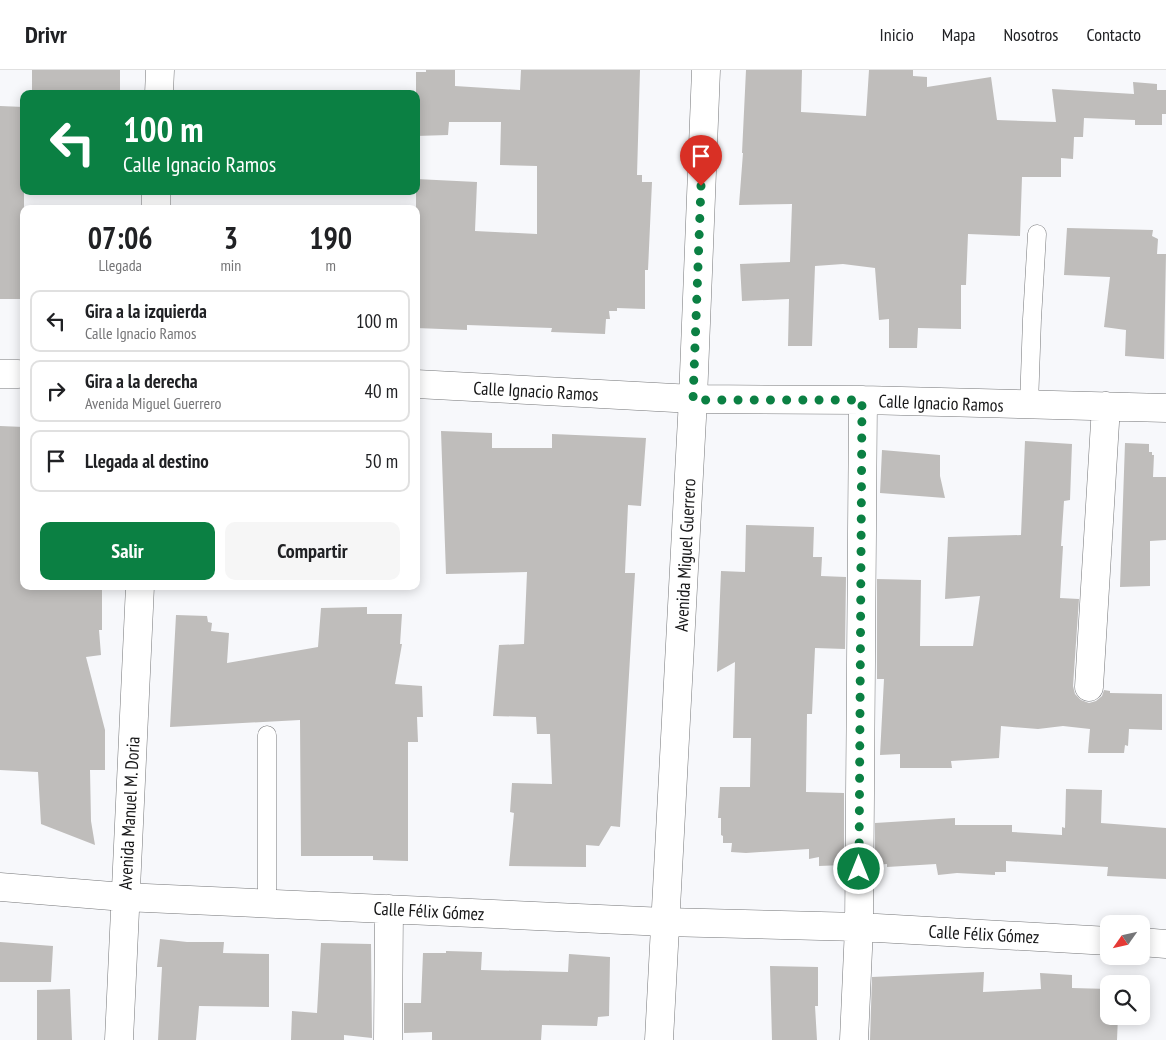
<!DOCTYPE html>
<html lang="es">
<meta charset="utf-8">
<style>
:root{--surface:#fff;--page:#f6f6f6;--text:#202124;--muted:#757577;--line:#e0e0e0;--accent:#0b8043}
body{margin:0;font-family:"PT Sans Narrow",sans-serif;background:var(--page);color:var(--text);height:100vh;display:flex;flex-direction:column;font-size:19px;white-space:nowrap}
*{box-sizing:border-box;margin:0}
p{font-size:16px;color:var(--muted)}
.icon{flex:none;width:28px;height:28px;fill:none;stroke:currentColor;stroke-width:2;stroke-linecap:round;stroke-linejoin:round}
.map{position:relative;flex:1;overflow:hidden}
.details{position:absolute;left:20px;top:135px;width:400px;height:385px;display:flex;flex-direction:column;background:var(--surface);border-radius:10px;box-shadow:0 2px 12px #0003}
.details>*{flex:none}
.top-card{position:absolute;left:20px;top:20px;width:400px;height:105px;border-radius:10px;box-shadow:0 2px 12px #0003;background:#0b8043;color:#fff;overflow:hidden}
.needle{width:32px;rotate:236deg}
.tools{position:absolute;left:1100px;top:845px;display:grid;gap:10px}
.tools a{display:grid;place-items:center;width:50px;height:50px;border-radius:10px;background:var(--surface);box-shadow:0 2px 12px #0003;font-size:25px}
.pin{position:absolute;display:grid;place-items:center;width:42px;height:42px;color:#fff;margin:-51px -21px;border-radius:50% 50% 50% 0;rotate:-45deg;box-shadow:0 0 5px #0007}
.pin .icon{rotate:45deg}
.me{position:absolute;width:55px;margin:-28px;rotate:0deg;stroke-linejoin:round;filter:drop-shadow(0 0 4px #0008)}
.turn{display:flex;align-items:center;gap:18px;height:105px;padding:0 20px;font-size:22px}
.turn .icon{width:65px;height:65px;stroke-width:2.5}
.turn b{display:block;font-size:35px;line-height:42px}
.eta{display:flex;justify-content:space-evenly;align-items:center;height:85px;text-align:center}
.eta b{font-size:30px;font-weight:800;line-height:35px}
.cta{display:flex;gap:10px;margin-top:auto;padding:10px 20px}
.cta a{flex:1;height:58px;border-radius:10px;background:var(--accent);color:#fff;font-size:20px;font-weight:800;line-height:58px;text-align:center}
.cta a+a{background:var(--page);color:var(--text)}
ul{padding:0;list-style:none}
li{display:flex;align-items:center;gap:15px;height:62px;margin:0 10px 8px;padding:0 10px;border:2px solid var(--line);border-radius:10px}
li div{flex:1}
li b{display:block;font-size:19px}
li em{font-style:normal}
header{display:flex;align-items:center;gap:30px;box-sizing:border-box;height:70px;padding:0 25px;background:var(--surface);border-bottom:1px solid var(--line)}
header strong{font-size:24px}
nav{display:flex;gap:28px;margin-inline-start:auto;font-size:18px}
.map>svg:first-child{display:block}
</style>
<header>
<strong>Drivr</strong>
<nav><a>Inicio</a><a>Mapa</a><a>Nosotros</a><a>Contacto</a></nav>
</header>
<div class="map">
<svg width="1166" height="970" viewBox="0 0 1166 970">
<rect width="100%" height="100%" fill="#f7f8fb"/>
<path fill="#bfbdbb" d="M 32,0 L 120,0 L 120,24 L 32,24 Z
M 426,0 L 455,0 L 455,16 L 520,20 L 521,0 L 640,0 L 637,105 L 642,105 L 642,112 L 652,112 L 648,200 L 645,200 L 645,239 L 617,238 L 617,241 L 609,241 L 610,249 L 606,249 L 605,264 L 551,262 L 552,258 L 467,255 L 467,260 L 416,258 L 416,109 L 477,112 L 475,161 L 537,164 L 537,96 L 500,95 L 501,52 L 449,52 L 448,65 L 416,66 L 416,2 L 426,2 Z
M 746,0 L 802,0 L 801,42 L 866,46 L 869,0 L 913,0 L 913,6 L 927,7 L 927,17 L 991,7 L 997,50 L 1056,52 L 1052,19 L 1134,24 L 1133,12 L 1157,14 L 1157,20 L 1166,20 L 1166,44 L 1162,44 L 1162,55 L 1135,55 L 1135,50 L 1084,48 L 1083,67 L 1074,67 L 1073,89 L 1061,88 L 1061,107 L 1022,107 L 1020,166 L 968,164 L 966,215 L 961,215 L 961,259 L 918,258 L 917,278 L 889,278 L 889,249 L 879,250 L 875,198 L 843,194 L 815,196 L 812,276 L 788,276 L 789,229 L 742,231 L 740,194 L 790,192 L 792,134 L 739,135 L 743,83 L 742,83 Z
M 0,36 L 24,37 L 24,168 L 22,229 L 0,229 Z
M 1067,158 L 1153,160 L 1152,166 L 1158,169 L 1157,184 L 1166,184 L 1164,289 L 1125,286 L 1126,260 L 1104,257 L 1110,207 L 1064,205 Z
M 0,356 L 24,357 L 24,516 L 102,516 L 102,560 L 99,560 L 101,585 L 86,587 L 105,660 L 105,700 L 90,700 L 91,751 L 95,775 L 41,754 L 38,702 L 0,700 Z
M 441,361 L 492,363 L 492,378 L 552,378 L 552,364 L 646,368 L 641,436 L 628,435 L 625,503 L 635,503 L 620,757 L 611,756 L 599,776 L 586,775 L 586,797 L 509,796 L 514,743 L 510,742 L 512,713 L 552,714 L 550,664 L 537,664 L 536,647 L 493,646 L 499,575 L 524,574 L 527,502 L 446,504 Z
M 1025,371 L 1072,374 L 1070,430 L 1064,431 L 1061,476 L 1063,476 L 1060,528 L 1079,529 L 1073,616 L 1075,624 L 1081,630 L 1089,633 L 1096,631 L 1102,626 L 1104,620 L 1110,621 L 1110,623 L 1162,624 L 1162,660 L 1129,659 L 1128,676 L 1125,675 L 1124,683 L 1088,683 L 1090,659 L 1063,656 L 1038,659 L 1001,656 L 999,688 L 951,691 L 952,698 L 900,698 L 900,684 L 880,685 L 884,609 L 877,609 L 877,509 L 921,510 L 920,576 L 973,576 L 980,526 L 945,529 L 948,467 L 1021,465 Z
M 1125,373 L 1149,374 L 1149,382 L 1152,382 L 1152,385 L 1154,385 L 1153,407 L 1166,407 L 1166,470 L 1150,471 L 1150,516 L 1120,517 Z
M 882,380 L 940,385 L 940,406 L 945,428 L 880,423 Z
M 746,455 L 814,457 L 813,487 L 822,487 L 821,506 L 846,507 L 845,579 L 815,578 L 812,644 L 807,644 L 806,722 L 844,723 L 844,795 L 819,796 L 819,787 L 809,789 L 809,779 L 746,783 L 731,782 L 732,773 L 723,773 L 723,766 L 721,765 L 721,748 L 718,748 L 720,717 L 750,717 L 751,668 L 733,668 L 735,592 L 717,602 L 721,501 L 745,502 Z
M 367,537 L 367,544 L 402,544 L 400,574 L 402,574 L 395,614 L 422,616 L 423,647 L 417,647 L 418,672 L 408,672 L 408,791 L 373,790 L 373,786 L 301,786 L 300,650 L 170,657 L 176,545 L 207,546 L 208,552 L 212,553 L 211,561 L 229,563 L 227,593 L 318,577 L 321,538 Z
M 1066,719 L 1102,720 L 1101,753 L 1166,758 L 1166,809 L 1107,806 L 1108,797 L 1006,791 L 1006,802 L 995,802 L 995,805 L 957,803 L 938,805 L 936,794 L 887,797 L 887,794 L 875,795 L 875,753 L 955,748 L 955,755 L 1012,755 L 1012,762 L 1062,765 L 1062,757 L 1065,758 Z
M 160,869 L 187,872 L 224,872 L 223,883 L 269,884 L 269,937 L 199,936 L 196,970 L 158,970 L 162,897 L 157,897 Z
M 0,872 L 53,876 L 51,912 L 0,912 Z
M 321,873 L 371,874 L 372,968 L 344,965 L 344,970 L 291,970 L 292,941 L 317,943 Z
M 446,881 L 482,882 L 481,900 L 568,902 L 569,884 L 610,887 L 609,946 L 598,947 L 597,956 L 542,955 L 541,970 L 432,970 L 432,962 L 404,963 L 404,933 L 421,933 L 423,883 L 446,883 Z
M 770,896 L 818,897 L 818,936 L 815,936 L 817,970 L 772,970 Z
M 984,902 L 983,922 L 1041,919 L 1040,903 L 1072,905 L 1072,918 L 1109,919 L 1109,946 L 1118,946 L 1117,970 L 870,970 L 872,907 Z
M 70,919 L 72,970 L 37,970 L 37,920 Z"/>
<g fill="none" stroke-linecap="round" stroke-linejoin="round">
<g stroke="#767779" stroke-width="19">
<path id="service" d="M 1029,335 L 1032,249 L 1037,164
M 267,834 L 267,665"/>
</g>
<g stroke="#767779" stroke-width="29">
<path id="minor" d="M 159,24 L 160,0
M 156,139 L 156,121
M 0,304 L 18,304
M 416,314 L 693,329 L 863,330 L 1166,338
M 1089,617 L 1106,336
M 0,817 L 124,827 L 665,852 L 859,857 L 1109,871
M 1141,872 L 1166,874
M 119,970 L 140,516
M 388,970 L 389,839
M 854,970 L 859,857 L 863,330"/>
</g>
<g stroke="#767779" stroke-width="29">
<path id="tertiary" d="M 659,970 L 693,329 L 706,0"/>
</g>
<use href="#service" stroke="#fff" stroke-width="18"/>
<use href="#minor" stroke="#fff" stroke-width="28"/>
<use href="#tertiary" stroke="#fff" stroke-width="28"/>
</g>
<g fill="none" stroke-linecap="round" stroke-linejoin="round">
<path stroke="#0b8043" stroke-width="9" stroke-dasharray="0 16.2" d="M 701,116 L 693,330 L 862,330 L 859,799"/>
</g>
<g text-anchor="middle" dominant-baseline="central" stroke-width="4" stroke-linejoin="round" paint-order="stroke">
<g font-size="18" fill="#161617" stroke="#fff">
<text transform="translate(536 321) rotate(3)">Calle Ignacio Ramos</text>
<text transform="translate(941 333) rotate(2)">Calle Ignacio Ramos</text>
<text transform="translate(685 485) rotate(-87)">Avenida Miguel Guerrero</text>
<text transform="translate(129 743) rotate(-87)">Avenida Manuel M. Doria</text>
<text transform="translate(429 841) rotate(3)">Calle Félix Gómez</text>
<text transform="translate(984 864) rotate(3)">Calle Félix Gómez</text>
</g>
</g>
</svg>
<div class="tools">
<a><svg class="needle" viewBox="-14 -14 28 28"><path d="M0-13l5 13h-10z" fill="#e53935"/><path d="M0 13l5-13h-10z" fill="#757577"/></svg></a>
<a><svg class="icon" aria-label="search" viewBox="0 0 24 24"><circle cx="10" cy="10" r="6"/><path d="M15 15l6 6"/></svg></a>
</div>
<div class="pin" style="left:701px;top:116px;background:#d93025"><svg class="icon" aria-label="arrive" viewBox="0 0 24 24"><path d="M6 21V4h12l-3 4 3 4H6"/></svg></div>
<svg class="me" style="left:859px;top:799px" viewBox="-20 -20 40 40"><circle r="17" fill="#0b8043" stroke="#fff" stroke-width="3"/><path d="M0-11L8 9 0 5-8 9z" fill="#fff"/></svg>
<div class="top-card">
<div class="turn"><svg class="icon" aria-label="left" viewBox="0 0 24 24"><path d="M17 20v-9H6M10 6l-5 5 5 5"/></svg><div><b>100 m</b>Calle Ignacio Ramos</div></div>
</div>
<section class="details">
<div class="eta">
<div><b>07:06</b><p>Llegada</p></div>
<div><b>3</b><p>min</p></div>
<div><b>190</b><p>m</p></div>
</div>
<ul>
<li><svg class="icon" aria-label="left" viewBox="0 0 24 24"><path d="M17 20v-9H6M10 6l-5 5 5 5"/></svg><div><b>Gira a la izquierda</b><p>Calle Ignacio Ramos</p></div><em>100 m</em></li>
<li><svg class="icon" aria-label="right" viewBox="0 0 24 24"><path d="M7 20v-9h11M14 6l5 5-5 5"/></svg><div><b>Gira a la derecha</b><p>Avenida Miguel Guerrero</p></div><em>40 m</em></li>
<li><svg class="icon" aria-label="arrive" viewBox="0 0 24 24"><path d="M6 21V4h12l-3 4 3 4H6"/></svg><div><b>Llegada al destino</b></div><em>50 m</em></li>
</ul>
<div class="cta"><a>Salir</a><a>Compartir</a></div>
</section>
</div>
